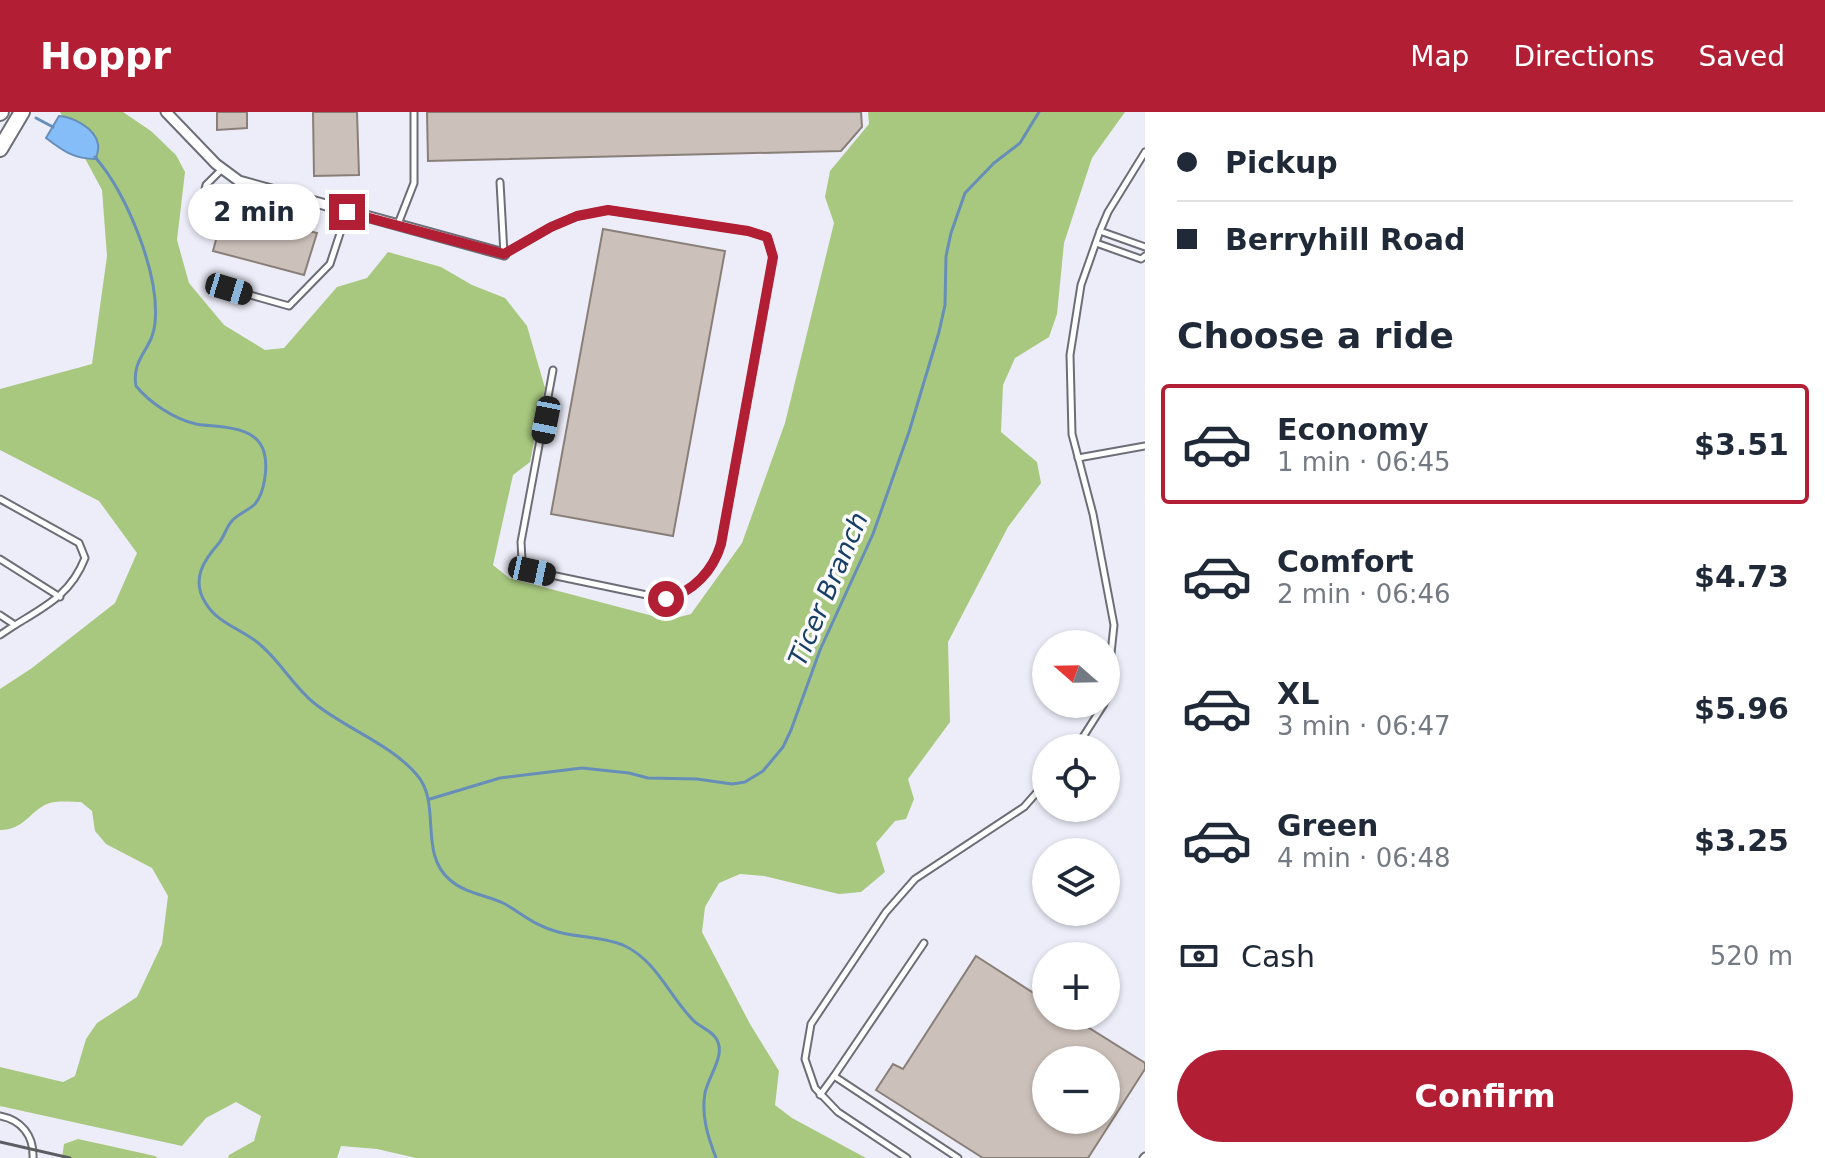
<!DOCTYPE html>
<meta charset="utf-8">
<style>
body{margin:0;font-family:"DejaVu Sans",sans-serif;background:#f6f6f7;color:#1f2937;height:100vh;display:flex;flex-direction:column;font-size:30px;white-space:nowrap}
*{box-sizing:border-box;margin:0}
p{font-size:26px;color:#747a83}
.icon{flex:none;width:44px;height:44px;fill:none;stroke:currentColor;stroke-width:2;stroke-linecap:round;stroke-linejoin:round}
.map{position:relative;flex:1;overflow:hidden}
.drawer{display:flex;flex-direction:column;background:#fff;width:680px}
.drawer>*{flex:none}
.banner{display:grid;align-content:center;height:176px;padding:0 32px;background:#fff}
.needle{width:52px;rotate:290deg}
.controls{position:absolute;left:1032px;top:518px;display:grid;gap:16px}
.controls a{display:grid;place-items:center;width:88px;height:88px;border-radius:50%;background:#fff;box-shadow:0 2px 6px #0004;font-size:40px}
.end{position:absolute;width:36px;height:36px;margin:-18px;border:10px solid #b21f35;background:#fff;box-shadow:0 0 0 4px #fff}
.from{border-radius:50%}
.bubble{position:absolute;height:56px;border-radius:28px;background:#fff;box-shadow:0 2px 6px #0004;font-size:26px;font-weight:600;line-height:56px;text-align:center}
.car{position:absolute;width:24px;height:48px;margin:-24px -12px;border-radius:10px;box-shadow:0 0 6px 2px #0007;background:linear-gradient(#222 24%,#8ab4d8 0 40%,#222 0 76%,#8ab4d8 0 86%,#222 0)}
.banner b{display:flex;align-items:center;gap:28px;height:76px;font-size:30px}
.banner b+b{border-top:2px solid #e0e1e3}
.banner i{width:20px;height:20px;background:#1f2937}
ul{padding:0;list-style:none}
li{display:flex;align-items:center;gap:24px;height:120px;margin:0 16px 12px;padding:0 16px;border:4px solid transparent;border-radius:8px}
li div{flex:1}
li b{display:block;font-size:30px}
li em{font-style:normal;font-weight:600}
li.selected{border-color:#b21f35}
li>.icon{width:72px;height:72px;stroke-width:1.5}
h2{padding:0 32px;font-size:36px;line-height:96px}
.pay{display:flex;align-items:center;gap:20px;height:88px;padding:0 32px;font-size:30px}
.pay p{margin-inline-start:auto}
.cta{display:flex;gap:16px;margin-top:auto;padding:16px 32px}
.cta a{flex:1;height:92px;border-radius:48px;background:#b21f35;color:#fff;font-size:32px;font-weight:600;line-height:92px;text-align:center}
header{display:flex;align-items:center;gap:48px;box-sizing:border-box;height:112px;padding:0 40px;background:#b21f35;color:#fff}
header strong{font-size:38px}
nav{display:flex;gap:44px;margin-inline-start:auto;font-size:28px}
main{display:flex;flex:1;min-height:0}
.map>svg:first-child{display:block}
.forest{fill:#a8c87f}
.water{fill:#85bdf8;stroke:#678eb8;stroke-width:2}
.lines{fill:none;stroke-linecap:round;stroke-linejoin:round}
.stream{stroke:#678eb8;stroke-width:3}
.building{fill:#ccc0ba;stroke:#897f79;stroke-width:2;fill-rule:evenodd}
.service-casing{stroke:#6c6d77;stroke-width:9}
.minor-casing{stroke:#6c6d77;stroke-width:13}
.primary-casing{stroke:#6c6d77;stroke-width:18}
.service{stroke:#fff;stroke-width:5}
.minor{stroke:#fff;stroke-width:9}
.primary{stroke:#fff;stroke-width:14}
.rail{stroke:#5c5c62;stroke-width:3}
.route{stroke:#b21f35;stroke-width:10}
.labels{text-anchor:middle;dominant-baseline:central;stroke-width:7;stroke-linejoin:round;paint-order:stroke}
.water-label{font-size:26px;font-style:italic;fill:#183f65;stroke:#fbfbfd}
</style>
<header>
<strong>Hoppr</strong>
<nav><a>Map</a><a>Directions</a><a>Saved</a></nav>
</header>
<main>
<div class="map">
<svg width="1145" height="1046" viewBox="0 0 1145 1046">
<rect width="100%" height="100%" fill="#ecedf8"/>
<g class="forest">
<path d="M 60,0 L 123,0 L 151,19 L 176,43 L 185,60 L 177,128 L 189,171 L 224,213 L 265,238 L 284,236 L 337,175 L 367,166 L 388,140 L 441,155 L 472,173 L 505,186 L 527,214 L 545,276 L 530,350 L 513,363 L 493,453 L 509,466 L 668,508 L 691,502 L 742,431 L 785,311 L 834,111 L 825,85 L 830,59 L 869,12 L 868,0 L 1125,0 L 1092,46 L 1064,131 L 1057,202 L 1049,225 L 1015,246 L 1003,273 L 1001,320 L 1037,350 L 1041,371 L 1008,415 L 948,530 L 950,610 L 908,667 L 914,687 L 906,707 L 895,709 L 876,731 L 885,760 L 861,780 L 839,782 L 764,764 L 740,762 L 719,771 L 705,795 L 702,820 L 750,912 L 779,959 L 775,993 L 792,1006 L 866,1046 L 416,1046 L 377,1037 L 341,1034 L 337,1046 L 228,1046 L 229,1043 L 254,1029 L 261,1004 L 236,990 L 206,1006 L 182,1034 L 0,994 L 0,955 L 63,970 L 75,964 L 86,927 L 97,911 L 137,885 L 162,832 L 168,784 L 152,756 L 106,732 L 95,719 L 92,699 L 81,690 C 72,690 56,688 47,692 C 29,700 24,718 0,718 L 0,577 L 32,556 L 115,491 L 137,441 L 99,389 L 0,338 L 0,277 L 92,252 L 107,144 L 102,78 Z"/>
<polygon points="78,1027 155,1044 158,1046 62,1046 64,1032"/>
</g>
<path class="water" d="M 59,4 C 73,5 95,16 98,32 C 99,37 97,42 96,47 C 74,47 63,39 46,26 Z"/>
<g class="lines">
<g class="stream">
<polyline points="36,6 53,15"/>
<path d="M 95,45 C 127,82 160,162 155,211 C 153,237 131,246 136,274 C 150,291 174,307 196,312 C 218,316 256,312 264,340 C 268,354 265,380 255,392 C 248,399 237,402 231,410 C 226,416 224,425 219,431 C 204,448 191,467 205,490 C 217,511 239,516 257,530 C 279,547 292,573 314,591 C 346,617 391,632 417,663 C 442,692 418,741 450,768 C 466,782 487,783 505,792 C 524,803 535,814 558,820 C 580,826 601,824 623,833 C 656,848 668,882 692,907 C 698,914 710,918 715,925 C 728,941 708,964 705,981 C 701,1004 708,1025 716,1046"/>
<polyline points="430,687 500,666 582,656 629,661 648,666 697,667 732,672 745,670 763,659 783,635 791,618 820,538 873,422 909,320 939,220 945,193 946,144 951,121 965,81 994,51 1020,31 1039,0"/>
</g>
</g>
<g class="building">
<polygon points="217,0 247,0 247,16 217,18"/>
<polygon points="313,0 357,0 359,63 314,64"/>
<polygon points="427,0 861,0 862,15 841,39 428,49"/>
<polygon points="224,97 317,121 304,163 213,139"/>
<polygon points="603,117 725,139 673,424 551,402"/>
<path d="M 976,844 L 1046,889 L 1046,904 L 1070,904 L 1145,951 L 1145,957 L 1088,1046 L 983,1046 L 876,978 L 893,952 L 903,957 ZM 1046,948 L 1106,948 L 1106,1008 L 1046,1008 Z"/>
</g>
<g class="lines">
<defs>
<g id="service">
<path d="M 500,70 L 504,142 L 551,115 L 577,104 L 608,98 L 748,119 L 767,125 L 773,145 L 721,432 C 713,459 693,480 666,487 L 532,459 L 522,448 L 521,430 L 553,258"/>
<polyline points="197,108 206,73 221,58"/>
<polyline points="398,112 414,71 414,0"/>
<polyline points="1100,119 1145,135"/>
<polyline points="1096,131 1141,147 1145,144"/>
<polyline points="229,177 289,194 330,152 347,100"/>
<polyline points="1078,346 1145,334"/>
<path d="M 0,387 L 79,431 L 85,446 C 71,482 46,494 15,513"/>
<polyline points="0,447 60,485"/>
<polyline points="0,503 15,513 0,523"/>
<polyline points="1106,588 1114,513 1093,402 1072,322 1070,243 1081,173 1100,119 1108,100 1145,40"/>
<polyline points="1076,636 1104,592"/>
<polyline points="834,964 924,831"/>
<polyline points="820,983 834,964 958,1046"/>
<path d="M 0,1004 C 21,1008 34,1023 33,1046"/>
<polyline points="907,1046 838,1000 815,976 805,947 811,912 886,800 915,767 1024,695 1046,670"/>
<polyline points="1143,1046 1145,1044"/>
</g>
<polyline id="minor" points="166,0 216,52 239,69 504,142"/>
<g id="primary">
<polyline points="0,1 1,0"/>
<polyline points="0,37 22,0"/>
</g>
</defs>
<use href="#service" class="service-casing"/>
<use href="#minor" class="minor-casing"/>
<use href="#primary" class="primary-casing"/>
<use href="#service" class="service"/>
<use href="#minor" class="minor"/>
<use href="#primary" class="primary"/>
<polyline class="rail" points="0,1030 70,1046"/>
</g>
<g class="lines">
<path class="route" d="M 347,100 L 504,142 L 551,115 L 577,104 L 608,98 L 748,119 L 767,125 L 773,145 L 721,432 C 713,459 693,480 666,487"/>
</g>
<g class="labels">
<g class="water-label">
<text transform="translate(828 477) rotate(-67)">Ticer Branch</text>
</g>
</g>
</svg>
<div class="controls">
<a><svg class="needle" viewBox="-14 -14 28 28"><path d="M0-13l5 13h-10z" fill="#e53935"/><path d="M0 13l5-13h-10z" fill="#747a83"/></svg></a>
<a><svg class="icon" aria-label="locate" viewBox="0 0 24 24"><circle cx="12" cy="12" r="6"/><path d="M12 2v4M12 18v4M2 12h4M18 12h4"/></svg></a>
<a><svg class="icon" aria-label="layers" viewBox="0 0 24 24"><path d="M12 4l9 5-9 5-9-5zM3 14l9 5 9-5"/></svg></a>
<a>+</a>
<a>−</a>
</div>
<i class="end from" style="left:666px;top:487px"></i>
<i class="end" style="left:347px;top:100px"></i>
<div class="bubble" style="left:188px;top:72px;width:132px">2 min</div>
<i class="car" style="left:229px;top:177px;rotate:107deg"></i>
<i class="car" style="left:546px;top:308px;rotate:191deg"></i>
<i class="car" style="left:532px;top:459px;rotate:102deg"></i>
</div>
<section class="drawer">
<div class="banner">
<b><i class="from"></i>Pickup</b>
<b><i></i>Berryhill Road</b>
</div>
<h2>Choose a ride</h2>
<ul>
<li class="selected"><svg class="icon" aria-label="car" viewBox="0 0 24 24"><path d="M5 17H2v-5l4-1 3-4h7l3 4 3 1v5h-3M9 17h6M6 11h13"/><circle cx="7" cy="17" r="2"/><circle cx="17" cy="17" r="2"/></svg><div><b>Economy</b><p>1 min · 06:45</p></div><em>$3.51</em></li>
<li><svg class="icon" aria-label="car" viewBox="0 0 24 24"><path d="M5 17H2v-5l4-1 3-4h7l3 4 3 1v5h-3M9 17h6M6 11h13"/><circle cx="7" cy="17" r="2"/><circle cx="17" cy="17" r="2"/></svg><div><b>Comfort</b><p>2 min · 06:46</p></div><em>$4.73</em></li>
<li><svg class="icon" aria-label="car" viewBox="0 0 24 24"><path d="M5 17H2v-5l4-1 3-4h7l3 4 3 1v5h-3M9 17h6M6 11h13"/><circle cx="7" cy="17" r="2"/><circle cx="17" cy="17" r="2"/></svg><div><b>XL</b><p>3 min · 06:47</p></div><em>$5.96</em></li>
<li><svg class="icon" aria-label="car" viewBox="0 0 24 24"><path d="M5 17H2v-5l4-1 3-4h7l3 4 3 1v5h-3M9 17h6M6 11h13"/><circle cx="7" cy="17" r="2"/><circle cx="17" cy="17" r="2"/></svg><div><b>Green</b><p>4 min · 06:48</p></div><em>$3.25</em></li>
</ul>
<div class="pay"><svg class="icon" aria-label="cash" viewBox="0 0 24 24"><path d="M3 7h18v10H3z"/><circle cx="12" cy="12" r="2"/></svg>Cash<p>520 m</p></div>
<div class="cta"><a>Confirm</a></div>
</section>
</main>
